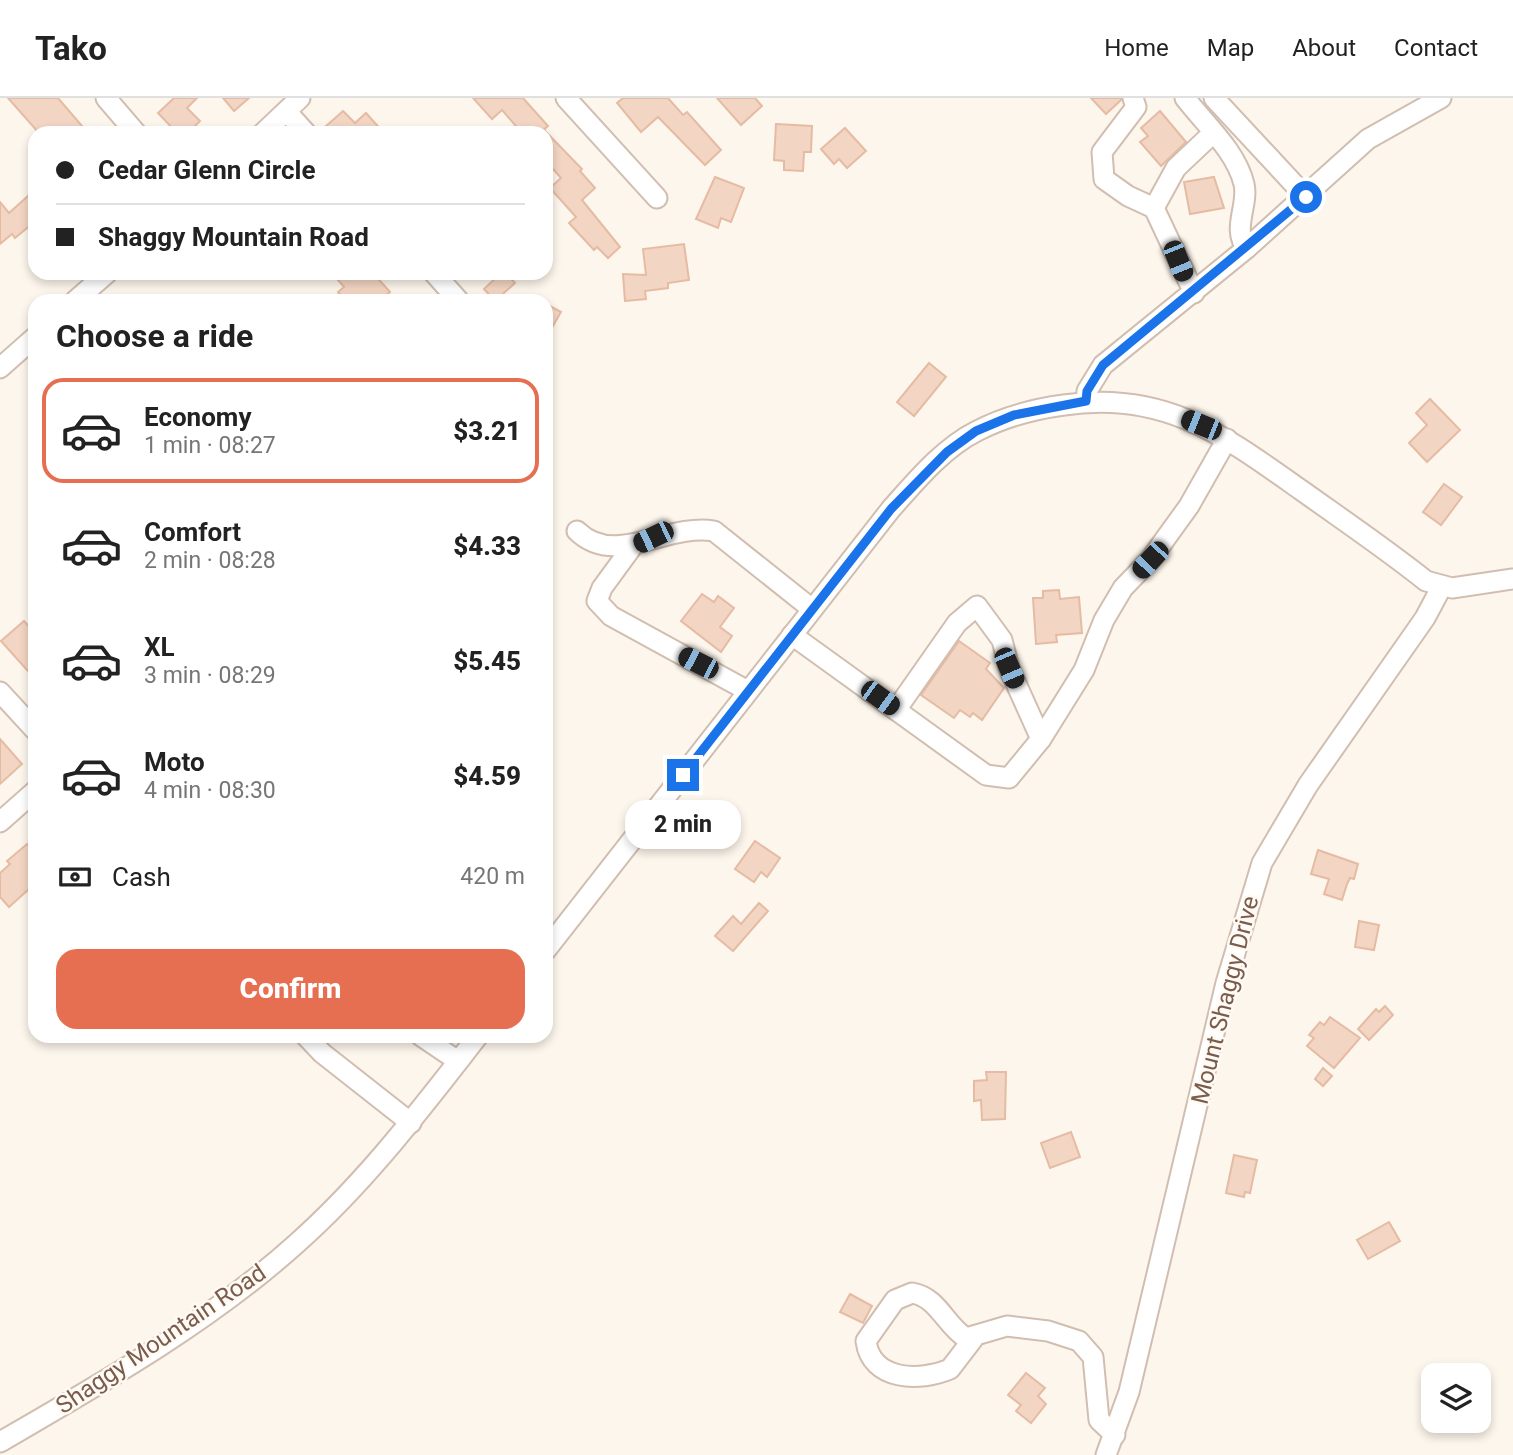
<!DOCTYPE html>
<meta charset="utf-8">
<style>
body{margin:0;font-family:Roboto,sans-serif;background:#f2f2f2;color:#222;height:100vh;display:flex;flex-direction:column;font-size:26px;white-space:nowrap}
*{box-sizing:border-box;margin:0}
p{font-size:23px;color:#767676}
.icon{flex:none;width:38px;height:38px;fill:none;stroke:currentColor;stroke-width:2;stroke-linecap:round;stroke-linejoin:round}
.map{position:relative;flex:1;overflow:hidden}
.side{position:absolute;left:28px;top:196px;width:525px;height:749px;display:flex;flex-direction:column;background:#fff;border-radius:21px;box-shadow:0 4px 10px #0003}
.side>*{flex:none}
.guide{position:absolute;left:28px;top:28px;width:525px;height:154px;border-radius:21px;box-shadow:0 4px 10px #0003;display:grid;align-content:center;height:154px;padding:0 28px;background:#fff}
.tools{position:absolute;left:1421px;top:1265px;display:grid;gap:14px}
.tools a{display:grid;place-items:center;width:70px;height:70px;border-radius:14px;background:#fff;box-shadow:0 4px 10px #0003;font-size:35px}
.end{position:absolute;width:32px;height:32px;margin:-16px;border:9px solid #1a73e8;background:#fff;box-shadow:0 0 0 4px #fff}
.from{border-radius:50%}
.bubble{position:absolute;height:49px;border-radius:21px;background:#fff;box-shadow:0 4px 10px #0003;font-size:23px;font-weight:800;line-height:49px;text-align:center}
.car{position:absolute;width:21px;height:42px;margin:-21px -10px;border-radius:9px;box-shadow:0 0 5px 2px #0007;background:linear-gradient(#222 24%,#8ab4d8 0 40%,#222 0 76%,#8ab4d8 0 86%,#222 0)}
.guide b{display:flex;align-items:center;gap:24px;height:66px;font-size:26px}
.guide b+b{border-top:2px solid #e0e0e0}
.guide i{width:18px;height:18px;background:#222}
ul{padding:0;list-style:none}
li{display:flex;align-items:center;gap:21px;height:105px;margin:0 14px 10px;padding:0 14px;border:4px solid transparent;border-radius:21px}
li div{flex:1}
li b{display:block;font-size:26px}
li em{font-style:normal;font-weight:800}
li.on{border-color:#e76f51}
li>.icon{width:63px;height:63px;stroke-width:1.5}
h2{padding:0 28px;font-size:32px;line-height:84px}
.pay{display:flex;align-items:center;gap:18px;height:77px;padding:0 28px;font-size:26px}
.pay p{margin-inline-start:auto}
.cta{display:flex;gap:14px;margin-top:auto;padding:14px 28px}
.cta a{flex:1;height:80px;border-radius:21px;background:#e76f51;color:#fff;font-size:28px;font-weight:800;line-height:80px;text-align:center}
header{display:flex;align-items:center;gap:42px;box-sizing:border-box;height:98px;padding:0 35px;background:#fff;border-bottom:2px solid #e0e0e0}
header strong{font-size:33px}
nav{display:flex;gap:38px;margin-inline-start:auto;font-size:24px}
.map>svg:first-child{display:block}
.building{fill:#f3d5c3;stroke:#e6bba3;stroke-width:2}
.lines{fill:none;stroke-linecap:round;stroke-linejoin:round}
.minor-casing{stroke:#d1beb0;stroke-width:23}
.minor{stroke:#fff;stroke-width:19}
.route{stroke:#1a73e8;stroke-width:9}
.labels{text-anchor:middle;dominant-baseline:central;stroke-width:5;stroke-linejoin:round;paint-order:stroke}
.street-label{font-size:24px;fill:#7a5c4d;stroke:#fffaf3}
</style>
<header>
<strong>Tako</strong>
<nav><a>Home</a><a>Map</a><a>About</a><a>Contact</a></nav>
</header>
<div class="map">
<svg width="1513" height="1357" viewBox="0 0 1513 1357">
<rect width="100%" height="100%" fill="#fdf6ec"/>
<g class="building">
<polygon points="8,0 58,0 88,35 38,34"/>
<polygon points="174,0 197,0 187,10 200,23 188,35 177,35 158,15"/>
<polygon points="223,0 249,0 234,13"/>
<polygon points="473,0 523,0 548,28 540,35 522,35 502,12 492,21"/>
<polygon points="623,0 668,0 683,17 687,14 721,52 705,67 658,19 641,34 617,5"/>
<polygon points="717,0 755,0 762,8 741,27"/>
<polygon points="1091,0 1121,0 1121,2 1106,16"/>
<polygon points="343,13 355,25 366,15 384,35 333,35 326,28"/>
<polygon points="1160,13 1186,44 1161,68 1140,44 1148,38 1141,30"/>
<polygon points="776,26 812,28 811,54 804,54 803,73 784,72 784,63 774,62"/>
<polygon points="845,30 866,53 847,70 839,61 834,66 821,51"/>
<polygon points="546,34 582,71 580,73 595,90 582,102 620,149 608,160 597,149 594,152 569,125 576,119 550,90 561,80 546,63"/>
<polygon points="715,79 744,90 731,124 721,120 718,130 696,121"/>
<polygon points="1214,79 1224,110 1190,116 1184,84"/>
<polygon points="28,98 35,106 35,117 30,121 33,125 15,140 12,136 0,146 0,104 9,115"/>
<polygon points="684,146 689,182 668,185 668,190 645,193 646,201 625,203 623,176 646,177 643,151"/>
<polygon points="332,175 373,175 390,194 379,203 346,203 338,194 344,189"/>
<polygon points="501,175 506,175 515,185 495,203 484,191"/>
<polygon points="546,206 561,214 546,240"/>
<polygon points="929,265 946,279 914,318 897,304"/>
<polygon points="1430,301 1460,332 1427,364 1409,345 1427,327 1416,315"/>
<polygon points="1444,386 1462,399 1441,427 1423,414"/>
<polygon points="1059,492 1060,501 1079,499 1082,535 1056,537 1057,544 1036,546 1033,500 1043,500 1043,493"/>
<polygon points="702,496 714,504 718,498 734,510 720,529 732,538 721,554 681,523"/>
<polygon points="24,523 35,535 35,581 1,543"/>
<polygon points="959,543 990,565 986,571 1004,590 982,622 973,615 970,619 960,612 954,620 921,597"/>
<polygon points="0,641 22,666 0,686"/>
<polygon points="755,743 780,760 767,779 761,774 754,784 735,771"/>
<polygon points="27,746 35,754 35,798 29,791 9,809 0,799 0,775 10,766 7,763"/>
<polygon points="1318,752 1358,766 1354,781 1350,780 1347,786 1342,802 1324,796 1329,781 1311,776"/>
<polygon points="759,805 768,813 733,853 715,838 733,818 741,826"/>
<polygon points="1359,823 1379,827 1374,852 1355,849"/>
<polygon points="1385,908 1393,917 1369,942 1358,931 1376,911 1379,914"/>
<polygon points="1330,919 1360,940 1334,970 1307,948 1314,940 1309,937 1320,924 1324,927"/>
<polygon points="1323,970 1332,978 1323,988 1315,981"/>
<polygon points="986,974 1006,974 1005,1021 982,1022 981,1002 974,1003 974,983 987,982"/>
<polygon points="1071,1034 1080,1059 1050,1070 1041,1045"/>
<polygon points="1234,1057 1257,1062 1250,1095 1245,1094 1244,1099 1226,1095"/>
<polygon points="1389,1124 1400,1143 1368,1161 1357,1142"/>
<polygon points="850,1196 872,1208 863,1225 840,1214"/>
<polygon points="1026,1275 1045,1290 1038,1298 1046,1306 1031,1325 1016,1313 1021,1307 1008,1297"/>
</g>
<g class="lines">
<defs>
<g id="minor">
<polyline points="106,0 136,35"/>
<polyline points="566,0 657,100"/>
<polyline points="1133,0 1136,9 1102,54 1104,81 1128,98 1154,110 1194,195"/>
<path d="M 1185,0 C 1205,26 1236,53 1244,86 C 1249,107 1231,132 1247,150"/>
<polyline points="1214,0 1306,99"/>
<polyline points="287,14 306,35"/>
<polyline points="263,35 300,0"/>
<polyline points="1154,110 1176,70 1213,35"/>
<polyline points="434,175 459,203"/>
<polyline points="75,203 107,175"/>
<polyline points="0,270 35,239"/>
<polyline points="1086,304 1087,293 1103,267 1247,150 1368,41 1441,0"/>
<path d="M 577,433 C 615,470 666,425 714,433 L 812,511"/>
<polyline points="632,449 602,490 597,503 611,518 748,593"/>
<polyline points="792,537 986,677 1009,680 1041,641 1084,572 1104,522 1123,490 1150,462 1189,408 1227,341"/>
<polyline points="0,594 35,632"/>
<polyline points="896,612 957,525 977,508 1002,542 1009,570 1041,641"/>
<polyline points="0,724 35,693"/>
<path d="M 546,852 L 891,411 C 916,383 943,350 977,333 C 1004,319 1034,311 1064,307 C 1164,292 1223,337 1301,392 C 1343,422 1386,451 1426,483 L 1452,490 L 1513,481"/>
<polyline points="306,938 322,955 411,1025"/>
<polyline points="421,938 458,963"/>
<path d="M 973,1241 L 950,1271 C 920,1284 871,1283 866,1243 L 895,1202 L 912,1195 C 938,1199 945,1227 966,1240 L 1007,1228 L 1048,1233 L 1079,1243 L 1093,1259 L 1099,1322 L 1115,1337"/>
<path d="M 0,1344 C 102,1285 208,1225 296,1146 C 366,1084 421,1011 478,938"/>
<polyline points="1106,1357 1129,1294 1226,885 1262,765 1308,687 1425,520 1441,490"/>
</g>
</defs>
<use href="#minor" class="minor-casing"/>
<use href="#minor" class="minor"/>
</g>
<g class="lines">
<polyline class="route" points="683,677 891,411 947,354 976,333 1014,317 1086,303 1087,293 1103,267 1306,99"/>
</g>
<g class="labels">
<g class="street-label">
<text transform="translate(1225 902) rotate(-76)">Mount Shaggy Drive</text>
<text transform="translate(161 1241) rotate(-34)">Shaggy Mountain Road</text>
</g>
</g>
</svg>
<div class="tools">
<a><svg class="icon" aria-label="layers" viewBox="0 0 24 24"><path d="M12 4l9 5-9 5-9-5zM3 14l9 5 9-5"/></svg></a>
</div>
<i class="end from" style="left:1306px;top:99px"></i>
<i class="end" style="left:683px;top:677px"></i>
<div class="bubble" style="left:625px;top:702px;width:116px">2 min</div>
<i class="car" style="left:1178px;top:163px;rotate:158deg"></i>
<i class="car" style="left:1201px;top:327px;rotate:292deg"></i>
<i class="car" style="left:653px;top:439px;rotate:244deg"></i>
<i class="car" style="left:1150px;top:462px;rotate:223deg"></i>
<i class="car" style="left:698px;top:565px;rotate:297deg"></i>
<i class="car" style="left:1009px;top:570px;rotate:157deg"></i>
<i class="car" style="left:880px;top:600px;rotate:126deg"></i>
<div class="guide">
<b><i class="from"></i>Cedar Glenn Circle</b>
<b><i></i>Shaggy Mountain Road</b>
</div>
<section class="side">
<h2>Choose a ride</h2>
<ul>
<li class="on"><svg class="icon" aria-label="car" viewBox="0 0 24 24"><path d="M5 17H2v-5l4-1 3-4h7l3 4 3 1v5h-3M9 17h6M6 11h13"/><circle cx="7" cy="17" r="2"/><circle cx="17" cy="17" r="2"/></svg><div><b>Economy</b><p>1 min · 08:27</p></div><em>$3.21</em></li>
<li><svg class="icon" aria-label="car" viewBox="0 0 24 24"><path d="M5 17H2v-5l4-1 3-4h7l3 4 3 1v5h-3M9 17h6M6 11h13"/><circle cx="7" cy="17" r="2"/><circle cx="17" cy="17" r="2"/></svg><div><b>Comfort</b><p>2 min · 08:28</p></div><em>$4.33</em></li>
<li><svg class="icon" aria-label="car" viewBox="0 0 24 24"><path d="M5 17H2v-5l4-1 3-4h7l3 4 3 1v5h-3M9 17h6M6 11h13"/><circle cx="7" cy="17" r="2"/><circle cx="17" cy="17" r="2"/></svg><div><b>XL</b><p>3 min · 08:29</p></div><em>$5.45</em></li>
<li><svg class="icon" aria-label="car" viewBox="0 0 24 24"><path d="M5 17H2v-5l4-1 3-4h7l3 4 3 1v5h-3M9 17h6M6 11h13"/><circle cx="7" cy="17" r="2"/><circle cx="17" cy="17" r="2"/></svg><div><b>Moto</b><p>4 min · 08:30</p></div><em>$4.59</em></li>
</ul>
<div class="pay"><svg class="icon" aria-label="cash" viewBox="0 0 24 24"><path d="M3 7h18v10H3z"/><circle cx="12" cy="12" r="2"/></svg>Cash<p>420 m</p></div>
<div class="cta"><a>Confirm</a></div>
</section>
</div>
